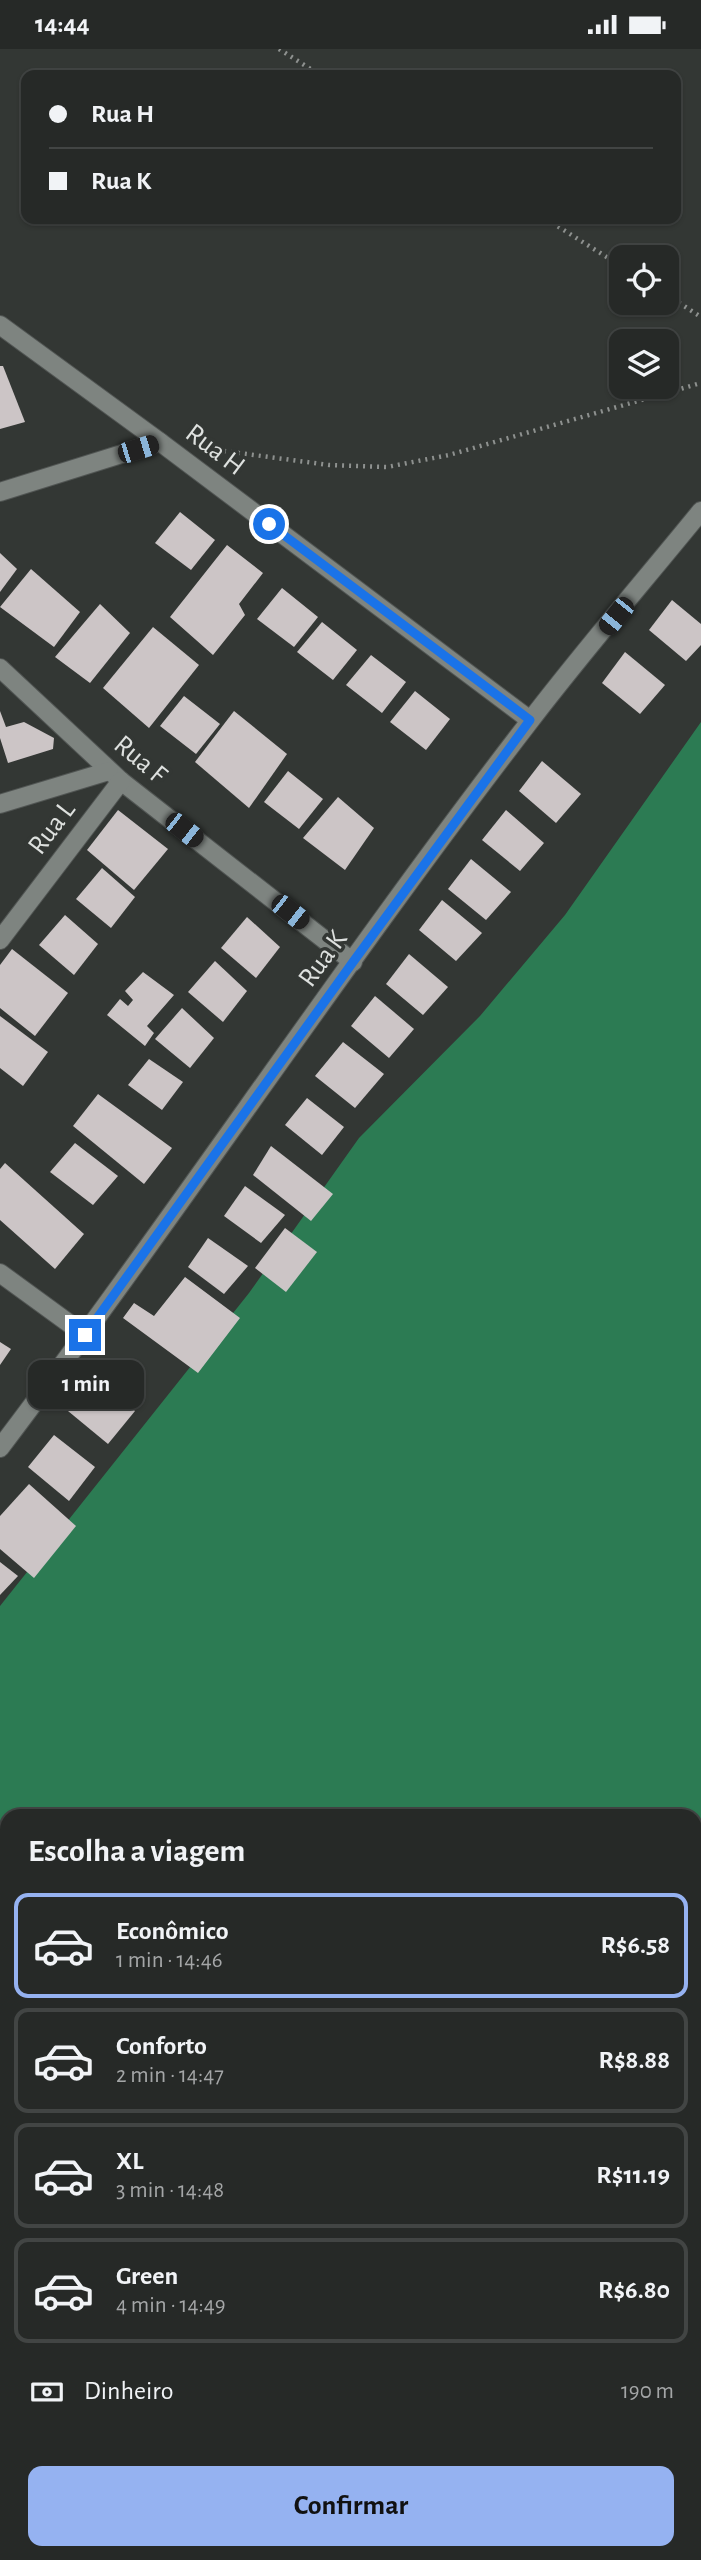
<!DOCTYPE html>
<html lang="pt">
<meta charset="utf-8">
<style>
body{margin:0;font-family:"Alegreya Sans",sans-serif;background:#323533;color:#f1f3f6;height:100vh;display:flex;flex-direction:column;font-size:26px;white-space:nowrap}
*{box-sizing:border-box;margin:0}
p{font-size:23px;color:#a4a6a7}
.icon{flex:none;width:38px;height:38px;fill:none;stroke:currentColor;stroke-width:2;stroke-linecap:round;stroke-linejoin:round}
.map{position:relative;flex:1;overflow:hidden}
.details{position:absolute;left:0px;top:1760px;width:702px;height:751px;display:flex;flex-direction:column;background:#262927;border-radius:21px 21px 0 0;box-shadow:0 2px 5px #0004,0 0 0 2px #424544}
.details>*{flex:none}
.guide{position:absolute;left:21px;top:21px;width:660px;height:154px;border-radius:14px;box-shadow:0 2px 5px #0004,0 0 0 2px #424544;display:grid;align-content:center;height:154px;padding:0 28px;background:#262927}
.fabs{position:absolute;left:609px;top:196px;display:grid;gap:14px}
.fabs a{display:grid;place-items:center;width:70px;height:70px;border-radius:14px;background:#262927;box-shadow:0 2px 5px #0004,0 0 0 2px #424544;font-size:35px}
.end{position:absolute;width:32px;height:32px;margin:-16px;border:9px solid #1a73e8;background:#fff;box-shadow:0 0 0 4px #fff}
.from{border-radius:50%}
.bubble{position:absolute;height:49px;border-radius:14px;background:#262927;box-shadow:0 2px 5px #0004,0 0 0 2px #424544;font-size:23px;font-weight:700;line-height:49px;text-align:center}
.car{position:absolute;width:21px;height:42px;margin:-21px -10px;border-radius:9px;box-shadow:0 0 5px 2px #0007;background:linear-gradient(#222 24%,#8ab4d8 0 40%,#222 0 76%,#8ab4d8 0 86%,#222 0)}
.guide b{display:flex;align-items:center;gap:24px;height:66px;font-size:26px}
.guide b+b{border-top:2px solid #424544}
.guide i{width:18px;height:18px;background:#f1f3f6}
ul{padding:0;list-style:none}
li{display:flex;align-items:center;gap:21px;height:105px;margin:0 14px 10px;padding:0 14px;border:4px solid #424544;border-radius:14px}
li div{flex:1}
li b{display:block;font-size:26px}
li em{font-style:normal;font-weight:700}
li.current{border-color:#95b2f1}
li>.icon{width:63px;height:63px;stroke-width:1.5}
h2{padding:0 28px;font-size:32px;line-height:84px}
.pay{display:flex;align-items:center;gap:18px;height:77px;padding:0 28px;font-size:26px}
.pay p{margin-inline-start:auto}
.cta{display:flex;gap:14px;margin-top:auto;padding:14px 28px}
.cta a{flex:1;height:80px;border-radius:14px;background:#95b2f1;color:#111;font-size:28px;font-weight:700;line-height:80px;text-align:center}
.status{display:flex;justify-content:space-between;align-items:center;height:49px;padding:0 35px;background:#262927;direction:ltr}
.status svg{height:19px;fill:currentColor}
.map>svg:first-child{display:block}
.forest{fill:#2c7b53;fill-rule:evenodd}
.building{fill:#ccc5c6}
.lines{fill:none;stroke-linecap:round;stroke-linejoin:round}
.street-casing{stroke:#515553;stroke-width:20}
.path{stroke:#8e918f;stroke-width:4.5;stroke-dasharray:2 5;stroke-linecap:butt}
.street{stroke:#7e8480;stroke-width:18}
.route{stroke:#1a73e8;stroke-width:9}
.labels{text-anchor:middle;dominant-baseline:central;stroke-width:7;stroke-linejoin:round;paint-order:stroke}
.street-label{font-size:28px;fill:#dee1df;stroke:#333734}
</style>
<div class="status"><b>14:44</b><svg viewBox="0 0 49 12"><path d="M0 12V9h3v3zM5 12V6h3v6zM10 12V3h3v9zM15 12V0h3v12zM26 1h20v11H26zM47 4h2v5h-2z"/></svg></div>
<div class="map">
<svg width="701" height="2511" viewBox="0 0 701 2511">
<rect width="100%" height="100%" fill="#333734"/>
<path class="forest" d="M 701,673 L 701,2511 L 0,2511 L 0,1557 L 249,1244 L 359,1089 L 480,967 L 565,866 ZM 7,1768 L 695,1768 L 695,2504 L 7,2504 Z"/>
<g class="building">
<polygon points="0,317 3,317 25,373 0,380"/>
<polygon points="180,463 215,491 191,521 155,494"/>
<polygon points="227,496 263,524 239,555 245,566 213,606 170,568"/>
<polygon points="0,504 17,520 0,543"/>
<polygon points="31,520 80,563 54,598 0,558"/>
<polygon points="282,539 318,568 294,598 257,570"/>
<polygon points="672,551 701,575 701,596 686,612 649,581"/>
<polygon points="100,555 130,584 90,634 55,608"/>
<polygon points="322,573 357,601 333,631 297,603"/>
<polygon points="153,578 199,616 149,679 103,639"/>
<polygon points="625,603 665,636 640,665 602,634"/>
<polygon points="371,606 406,633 382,664 346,636"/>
<polygon points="415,642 450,670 426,701 390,673"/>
<polygon points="184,647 220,675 196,705 160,677"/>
<polygon points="0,662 6,678 24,673 54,689 53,700 8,714 0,689"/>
<polygon points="234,662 287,705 249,759 195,713"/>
<polygon points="542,712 581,745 556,774 519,742"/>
<polygon points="288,722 323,750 299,780 264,753"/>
<polygon points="338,748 374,779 345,821 303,789"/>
<polygon points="118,761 168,800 134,841 87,801"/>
<polygon points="506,761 544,794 520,822 482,791"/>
<polygon points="471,810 511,843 486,871 448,840"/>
<polygon points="102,819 135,848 111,879 76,850"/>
<polygon points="442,851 482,884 456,912 419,881"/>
<polygon points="65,866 98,895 74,926 39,896"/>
<polygon points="247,868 280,898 256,929 221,899"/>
<polygon points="12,900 68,944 35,987 0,959 0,916"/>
<polygon points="409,905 448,938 423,966 386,935"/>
<polygon points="215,912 247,942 223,973 188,943"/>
<polygon points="143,923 174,946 147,977 154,984 145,997 107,966 120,950 128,957 133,951 125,942"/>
<polygon points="375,947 414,980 389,1009 351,977"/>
<polygon points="182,959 214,989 190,1019 155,990"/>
<polygon points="0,967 48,1003 23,1037 0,1019"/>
<polygon points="343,993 384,1025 355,1059 315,1027"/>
<polygon points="149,1010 183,1033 162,1061 128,1036"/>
<polygon points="98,1045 172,1099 144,1135 73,1077"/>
<polygon points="307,1049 344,1078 322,1106 285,1076"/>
<polygon points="75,1094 118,1127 93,1156 50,1123"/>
<polygon points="271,1097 333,1145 311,1172 253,1126"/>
<polygon points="5,1114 84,1185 55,1220 0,1171 0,1120"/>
<polygon points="245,1137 285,1166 261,1194 224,1167"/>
<polygon points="285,1179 317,1203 286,1243 255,1219"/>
<polygon points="208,1189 248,1217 224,1245 188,1218"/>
<polygon points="185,1228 240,1269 198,1324 123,1269 134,1254 154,1267"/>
<polygon points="0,1293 11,1300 0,1316"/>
<polygon points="94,1330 135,1362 108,1395 68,1362"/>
<polygon points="54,1386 95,1418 69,1452 28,1418"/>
<polygon points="29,1435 76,1477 34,1529 0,1500 0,1467"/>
<polygon points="0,1513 18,1527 0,1546"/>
</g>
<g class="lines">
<defs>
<g id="street">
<polyline points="0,276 160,393 530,671"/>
<polyline points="0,443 160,393"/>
<polyline points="0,619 121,732 353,913"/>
<polyline points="0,755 109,722"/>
<polyline points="0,891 121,732"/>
<polyline points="0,1224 85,1286"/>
<path d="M 0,1399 C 181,1160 347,909 530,672 C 585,600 644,532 701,462"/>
</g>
</defs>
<use href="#street" class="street-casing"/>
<g class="path">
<polyline points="279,0 320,26"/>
<polyline points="546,170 621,217"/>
<polyline points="667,246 701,268"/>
<polyline points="224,402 329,416 387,418 449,406 701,334"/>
</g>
<use href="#street" class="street"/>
</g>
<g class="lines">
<polyline class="route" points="85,1286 353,913 530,671 269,475"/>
</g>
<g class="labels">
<g class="street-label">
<text transform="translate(215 401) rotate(37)">Rua H</text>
<text transform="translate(140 711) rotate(40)">Rua F</text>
<text transform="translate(52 779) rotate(-53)">Rua L</text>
<text transform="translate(323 910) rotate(-54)">Rua K</text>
</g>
</g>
</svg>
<div class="fabs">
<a><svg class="icon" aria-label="locate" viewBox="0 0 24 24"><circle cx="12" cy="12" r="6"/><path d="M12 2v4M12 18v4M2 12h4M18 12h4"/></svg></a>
<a><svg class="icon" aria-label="layers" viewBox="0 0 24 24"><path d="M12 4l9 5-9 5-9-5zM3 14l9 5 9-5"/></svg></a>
</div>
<i class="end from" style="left:269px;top:475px"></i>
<i class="end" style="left:85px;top:1286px"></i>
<div class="bubble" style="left:28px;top:1311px;width:116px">1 min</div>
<i class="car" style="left:138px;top:400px;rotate:73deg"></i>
<i class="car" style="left:616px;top:567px;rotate:219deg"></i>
<i class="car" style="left:184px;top:781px;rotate:128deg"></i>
<i class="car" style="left:290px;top:863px;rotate:128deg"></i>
<div class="guide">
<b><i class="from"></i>Rua H</b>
<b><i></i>Rua K</b>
</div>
<section class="details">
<h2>Escolha a viagem</h2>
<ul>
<li class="current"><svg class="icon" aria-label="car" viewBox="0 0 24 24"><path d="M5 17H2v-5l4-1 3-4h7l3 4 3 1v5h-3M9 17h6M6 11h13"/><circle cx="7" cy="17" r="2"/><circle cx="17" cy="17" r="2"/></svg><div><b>Econômico</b><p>1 min · 14:46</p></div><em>R$6.58</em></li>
<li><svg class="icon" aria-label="car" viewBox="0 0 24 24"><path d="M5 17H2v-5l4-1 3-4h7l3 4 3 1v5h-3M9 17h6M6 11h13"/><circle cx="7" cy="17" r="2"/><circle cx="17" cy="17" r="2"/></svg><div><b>Conforto</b><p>2 min · 14:47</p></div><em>R$8.88</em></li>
<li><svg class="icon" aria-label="car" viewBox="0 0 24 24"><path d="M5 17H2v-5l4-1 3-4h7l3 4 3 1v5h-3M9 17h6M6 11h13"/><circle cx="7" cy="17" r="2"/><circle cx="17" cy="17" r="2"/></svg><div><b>XL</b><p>3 min · 14:48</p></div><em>R$11.19</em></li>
<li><svg class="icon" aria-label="car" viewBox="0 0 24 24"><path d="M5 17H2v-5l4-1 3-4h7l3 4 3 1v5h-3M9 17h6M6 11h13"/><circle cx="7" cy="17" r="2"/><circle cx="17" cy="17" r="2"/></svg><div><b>Green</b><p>4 min · 14:49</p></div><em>R$6.80</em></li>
</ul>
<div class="pay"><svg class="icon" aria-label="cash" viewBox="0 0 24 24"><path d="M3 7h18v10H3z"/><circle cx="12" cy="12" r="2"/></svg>Dinheiro<p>190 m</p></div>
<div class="cta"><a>Confirmar</a></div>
</section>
</div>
